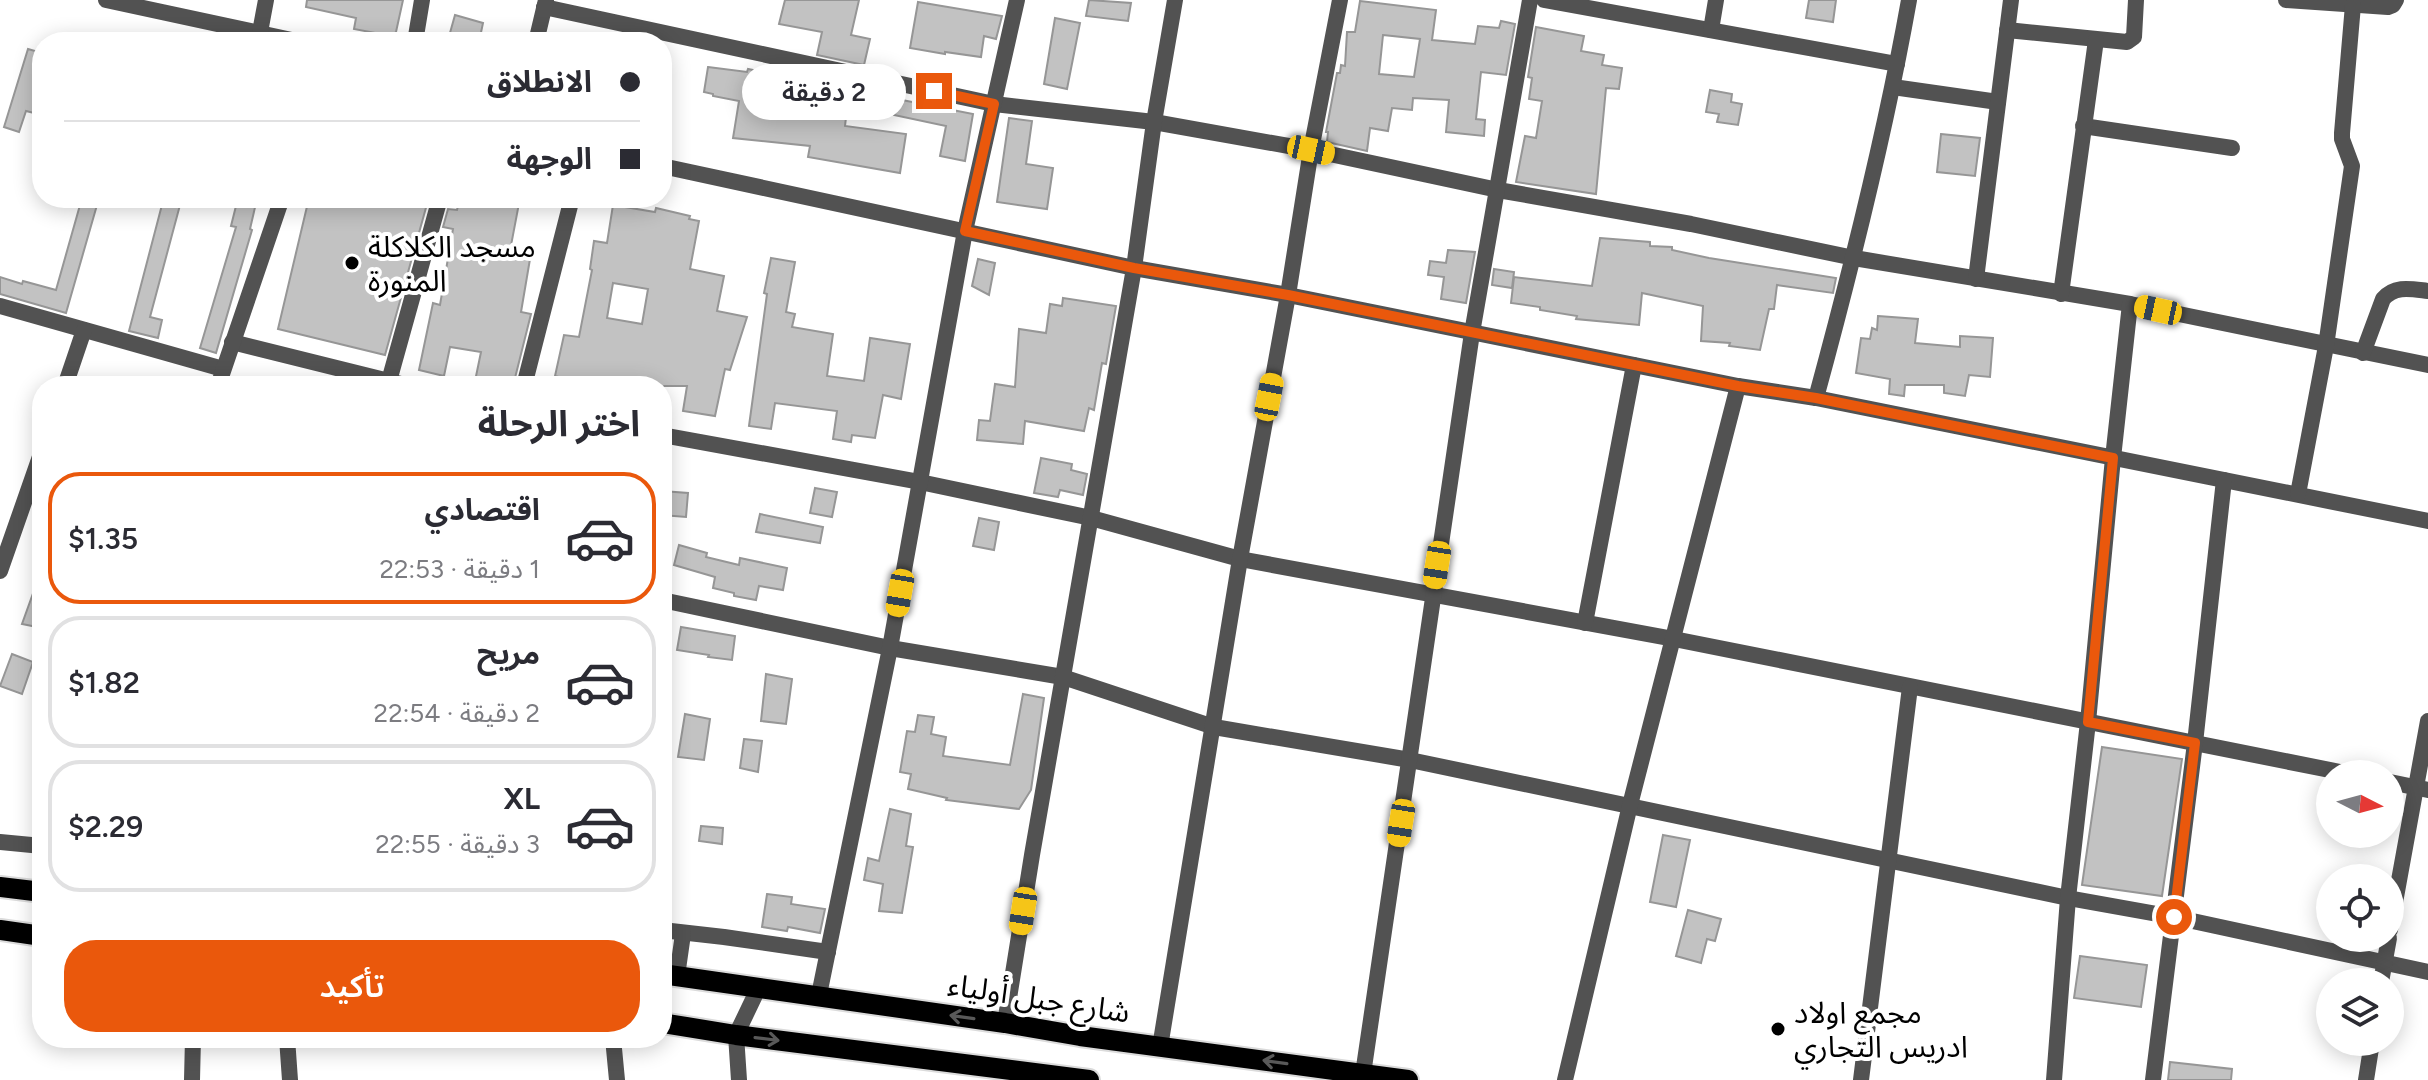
<!DOCTYPE html>
<html lang="ar">
<meta charset="utf-8">
<style>
body{margin:0;font-family:Figtree,"Noto Sans Arabic",sans-serif;background:#f2f2f3;color:#2b2b33;direction:rtl;height:100vh;display:flex;flex-direction:column;font-size:30px;white-space:nowrap}
*{box-sizing:border-box;margin:0}
p{font-size:26px;color:#7c7c81}
.icon{flex:none;width:44px;height:44px;fill:none;stroke:currentColor;stroke-width:2;stroke-linecap:round;stroke-linejoin:round}
.map{position:relative;flex:1;overflow:hidden;direction:ltr}
.side{position:absolute;left:32px;top:376px;width:640px;height:672px;display:flex;flex-direction:column;background:#fff;border-radius:32px;box-shadow:0 4px 20px #0003;direction:rtl}
.side>*{flex:none}
.guide{position:absolute;left:32px;top:32px;width:640px;height:176px;border-radius:32px;box-shadow:0 4px 20px #0003;direction:rtl;display:grid;align-content:center;height:176px;padding:0 32px;background:#fff}
.needle{width:52px;rotate:96deg}
.buttons{position:absolute;left:2316px;top:760px;display:grid;gap:16px}
.buttons a{display:grid;place-items:center;width:88px;height:88px;border-radius:50%;background:#fff;box-shadow:0 4px 20px #0003;font-size:40px}
.end{position:absolute;width:36px;height:36px;margin:-18px;border:10px solid #ea580c;background:#fff;box-shadow:0 0 0 4px #fff}
.from{border-radius:50%}
.bubble{position:absolute;height:56px;border-radius:28px;background:#fff;box-shadow:0 4px 20px #0003;font-size:26px;font-weight:600;line-height:56px;text-align:center;direction:rtl}
.car{position:absolute;width:24px;height:48px;margin:-24px -12px;border-radius:10px;box-shadow:0 0 6px 2px #0007;background:linear-gradient(#f5c518 24%,#345 0 40%,#f5c518 0 76%,#345 0 86%,#f5c518 0)}
.guide b{display:flex;align-items:center;gap:28px;height:76px;font-size:30px}
.guide b+b{border-top:2px solid #e1e1e2}
.guide i{width:20px;height:20px;background:#2b2b33}
ul{padding:0;list-style:none}
li{display:flex;align-items:center;gap:24px;height:132px;margin:0 16px 12px;padding:0 16px;border:4px solid #e1e1e2;border-radius:32px}
li div{flex:1}
li b{display:block;font-size:30px}
li em{font-style:normal;font-weight:600}
li.on{border-color:#ea580c}
li>.icon{width:72px;height:72px;stroke-width:1.5}
h2{padding:0 32px;font-size:36px;line-height:96px}
.cta{display:flex;gap:16px;margin-top:auto;padding:16px 32px}
.cta a{flex:1;height:92px;border-radius:32px;background:#ea580c;color:#fff;font-size:32px;font-weight:600;line-height:92px;text-align:center}
.map>svg:first-child{display:block}
.building{fill:#c2c2c2;stroke:#969696;stroke-width:2;fill-rule:evenodd}
.lines{fill:none;stroke-linecap:round;stroke-linejoin:round}
.primary-casing{stroke:#dbdbdb;stroke-width:24}
.street{stroke:#525252;stroke-width:16}
.primary{stroke:#000;stroke-width:20}
.oneway{stroke:#595959}
.route{stroke:#ea580c;stroke-width:10}
.poi-dot{fill:#000;stroke:#fff;stroke-width:3}
.labels{text-anchor:middle;dominant-baseline:central;stroke-width:8;stroke-linejoin:round;paint-order:stroke}
.poi-label{font-size:30px;fill:#000;stroke:#fff;text-anchor:start}
.street-label{font-size:30px;fill:#000;stroke:#fff}
</style>
<div class="map">
<svg width="2428" height="1080" viewBox="0 0 2428 1080">
<rect width="100%" height="100%" fill="#fff"/>
<g class="building">
<polygon points="307,0 403,0 396,32 391,36 354,29 356,18 306,7"/>
<polygon points="785,0 859,0 851,35 870,39 864,65 817,55 822,32 779,24"/>
<polygon points="1089,0 1131,3 1128,21 1086,16"/>
<polygon points="1809,0 1836,0 1833,22 1806,18"/>
<path d="M 1360,1 L 1436,10 L 1432,40 L 1475,44 L 1478,26 L 1499,28 L 1501,21 L 1515,24 L 1506,75 L 1481,72 L 1476,119 L 1485,120 L 1484,136 L 1446,132 L 1449,100 L 1413,98 L 1412,110 L 1392,108 L 1388,131 L 1370,128 L 1367,151 L 1327,142 L 1328,132 L 1326,132 L 1337,73 L 1340,73 L 1341,65 L 1345,66 L 1347,32 L 1355,32 ZM 1383,35 L 1420,39 L 1414,77 L 1379,74 Z"/>
<polygon points="918,2 1002,16 996,39 984,36 981,57 945,52 945,54 910,48"/>
<polygon points="455,15 483,23 479,42 448,40"/>
<polygon points="1055,18 1080,23 1067,89 1044,84"/>
<polygon points="1536,27 1584,36 1581,51 1604,55 1602,65 1622,68 1619,89 1606,88 1596,194 1516,182 1525,136 1536,138 1542,101 1529,99 1532,78 1528,77"/>
<polygon points="28,49 42,53 42,115 26,111 19,132 4,127"/>
<polygon points="708,67 747,72 748,69 772,74 765,110 812,118 820,78 850,84 845,126 906,134 900,173 808,157 810,146 733,138 739,101 713,96 713,94 704,92"/>
<polygon points="1710,90 1732,94 1731,102 1742,104 1738,125 1717,122 1719,114 1706,112"/>
<polygon points="897,99 973,114 965,161 940,156 946,126 894,115"/>
<polygon points="1009,118 1032,121 1026,164 1053,168 1047,209 997,202"/>
<polygon points="1941,134 1980,138 1975,176 1937,172"/>
<polygon points="82,198 99,198 66,313 0,294 0,277 22,284 23,281 56,290"/>
<polygon points="238,198 256,203 250,229 252,230 216,353 200,348 236,227 231,226"/>
<polygon points="309,198 426,198 425,203 427,204 385,355 278,329"/>
<polygon points="460,198 520,198 509,256 530,259 521,312 531,314 513,386 474,386 481,352 450,347 444,376 419,370 433,303 440,305 453,229 443,227 448,209 457,210"/>
<polygon points="163,201 180,205 150,317 162,320 158,338 129,331"/>
<path d="M 613,205 L 655,212 L 656,208 L 690,216 L 689,219 L 699,221 L 690,269 L 724,276 L 717,311 L 747,317 L 730,370 L 725,369 L 715,416 L 683,411 L 687,386 L 621,386 L 577,379 L 576,382 L 555,376 L 564,335 L 579,337 L 592,270 L 590,269 L 594,241 L 607,243 ZM 613,283 L 648,289 L 642,324 L 607,318 Z"/>
<polygon points="1600,238 1650,242 1650,246 1672,247 1672,250 1709,258 1836,278 1833,293 1777,285 1774,309 1769,309 1760,350 1729,346 1730,343 1701,341 1703,306 1642,293 1639,325 1576,319 1577,316 1540,310 1540,307 1511,303 1514,277 1592,286"/>
<polygon points="1448,250 1475,252 1466,303 1441,299 1444,277 1428,275 1430,261 1446,263"/>
<polygon points="771,258 795,262 786,312 795,314 792,327 833,334 827,376 864,381 870,338 910,344 901,399 883,395 875,438 852,435 851,442 833,439 837,411 775,403 771,429 749,426 767,294 764,293"/>
<polygon points="978,259 995,263 989,295 972,286"/>
<polygon points="1494,269 1514,272 1512,288 1492,285"/>
<polygon points="1063,298 1116,306 1106,364 1102,363 1094,410 1089,408 1084,431 1025,421 1023,444 977,440 979,420 990,421 995,384 1015,387 1019,329 1046,333 1050,304 1062,306"/>
<polygon points="1878,316 1918,319 1915,343 1960,347 1960,336 1993,338 1990,377 1969,375 1965,396 1944,393 1944,385 1905,385 1904,396 1889,394 1890,379 1856,373 1861,338 1870,339 1872,328 1877,330"/>
<polygon points="1041,458 1072,464 1071,470 1087,474 1083,495 1060,490 1058,497 1034,493"/>
<polygon points="815,488 837,492 832,517 810,513"/>
<polygon points="662,491 688,493 686,517 662,515"/>
<polygon points="760,514 823,527 820,543 756,532"/>
<polygon points="979,518 999,522 994,550 973,546"/>
<polygon points="679,545 707,553 706,557 739,565 740,558 787,568 783,590 759,586 756,600 734,596 734,593 713,588 715,577 674,565"/>
<polygon points="40,574 42,574 42,628 22,624"/>
<polygon points="681,627 735,636 732,660 708,657 709,655 677,650"/>
<polygon points="12,654 33,662 22,694 0,686"/>
<polygon points="766,674 792,679 786,724 761,721"/>
<polygon points="1023,694 1044,698 1031,790 1019,809 946,800 947,798 908,789 911,774 900,772 907,731 915,732 918,715 934,717 931,734 946,737 943,756 1010,765"/>
<polygon points="685,714 710,719 704,760 678,757"/>
<polygon points="744,739 762,741 758,772 740,768"/>
<polygon points="2102,747 2182,759 2162,896 2082,885"/>
<polygon points="890,809 911,814 906,846 913,847 902,913 879,911 883,884 864,880 868,858 879,861"/>
<polygon points="701,826 723,828 722,844 699,841"/>
<polygon points="1663,835 1690,840 1676,907 1650,902"/>
<polygon points="767,894 792,897 791,904 825,909 820,933 788,927 787,931 762,927"/>
<polygon points="1688,910 1721,919 1715,941 1707,939 1701,963 1676,956"/>
<polygon points="2080,956 2147,965 2141,1007 2074,998"/>
<polygon points="2170,1062 2232,1069 2231,1080 2168,1080"/>
</g>
<g class="lines">
<defs>
<g id="primary">
<polyline points="0,887 42,892"/>
<polyline points="0,930 42,936"/>
<polyline points="662,974 1005,1023 1080,1036 1408,1080"/>
<polyline points="662,1023 736,1035 1089,1080"/>
</g>
</defs>
<use href="#primary" class="primary-casing"/>
<g class="street">
<polyline points="106,0 301,42"/>
<polyline points="1544,0 1897,64"/>
<polyline points="2286,0 2388,7 2393,5 2396,0"/>
<polyline points="544,7 994,104 1154,122 1311,150 1498,190 1691,224 1854,258 2130,304 2428,365"/>
<polyline points="1711,30 1716,0"/>
<polyline points="2007,30 2127,42 2134,37 2136,0"/>
<polyline points="260,32 266,0"/>
<polyline points="415,42 422,0"/>
<polyline points="536,42 546,0"/>
<polyline points="1893,87 1998,102"/>
<polyline points="2083,126 2232,148"/>
<polyline points="662,166 1134,268 1288,295 1738,386 1816,398 2428,521"/>
<polyline points="1976,279 2011,0"/>
<polyline points="2061,294 2096,40"/>
<polyline points="0,306 223,369"/>
<polyline points="232,342 409,386"/>
<path d="M 2363,353 L 2383,299 C 2395,285 2411,289 2428,291"/>
<polyline points="389,381 440,198"/>
<polyline points="65,386 84,330"/>
<polyline points="218,386 282,198"/>
<polyline points="524,386 572,198"/>
<path d="M 1816,398 C 1852,266 1885,135 1909,0"/>
<polyline points="662,435 920,482 1091,518 1240,559 1674,639 2350,774"/>
<polyline points="2298,494 2326,346 2352,166 2342,139 2342,133 2353,5"/>
<polyline points="0,571 42,451"/>
<polyline points="662,600 890,648 1063,677 1214,727 1410,760 2068,898 2174,917 2428,972"/>
<polyline points="1585,623 1634,365"/>
<polyline points="2390,782 2428,790"/>
<polyline points="0,842 42,846"/>
<polyline points="662,930 724,937 828,952"/>
<polyline points="2390,930 2428,721"/>
<polyline points="677,976 683,934"/>
<polyline points="2381,982 2389,938"/>
<polyline points="819,995 890,648 965,231 1017,0"/>
<polyline points="1005,1023 1032,855 1134,268 1154,122 1175,0"/>
<polyline points="287,1038 290,1080"/>
<polyline points="613,1038 617,1080"/>
<polyline points="1160,1047 1240,559 1288,295 1311,150 1340,0"/>
<polyline points="1363,1074 1472,333 1530,0"/>
<polyline points="192,1080 193,1038"/>
<polyline points="739,1080 736,1035 759,987"/>
<polyline points="1565,1080 1630,805 1738,386"/>
<polyline points="1861,1080 1910,687"/>
<polyline points="2054,1080 2068,898 2088,722 2113,458 2130,304"/>
<polyline points="2153,1080 2195,743 2224,480"/>
<polyline points="2366,1080 2372,1042"/>
</g>
<use href="#primary" class="primary"/>
</g>
<defs><path id="oneway-shaft" d="M-6 0H5M1.5-3L5.5 0L1.5 3" fill="none" stroke-width="1.6" stroke-linecap="round" stroke-linejoin="round" transform="scale(2)"/></defs>
<g class="oneway">
<use href="#oneway-shaft" transform="translate(962 1017) rotate(-172)"/>
<use href="#oneway-shaft" transform="translate(767 1039) rotate(7)"/>
<use href="#oneway-shaft" transform="translate(1275 1062) rotate(-172)"/>
</g>
<g class="lines">
<polyline class="route" points="934,91 994,104 965,231 1134,268 1288,295 1738,386 1816,398 2113,458 2088,722 2195,743 2174,917"/>
</g>
<g class="poi-dot">
<circle cx="352" cy="263" r="8"/>
<circle cx="1778" cy="1029" r="8"/>
</g>
<g class="labels">
<g class="poi-label">
<text x="368" y="246">مسجد الكلاكلة<tspan x="368" dy="34">المنورة</tspan></text>
<text x="1794" y="1012">مجمع اولاد<tspan x="1794" dy="34">ادريس التجاري</tspan></text>
</g>
<g class="street-label">
<text transform="translate(1039 998) rotate(9)">شارع جبل أولياء</text>
</g>
</g>
</svg>
<div class="buttons">
<a><svg class="needle" viewBox="-14 -14 28 28"><path d="M0-13l5 13h-10z" fill="#e53935"/><path d="M0 13l5-13h-10z" fill="#7c7c81"/></svg></a>
<a><svg class="icon" aria-label="locate" viewBox="0 0 24 24"><circle cx="12" cy="12" r="6"/><path d="M12 2v4M12 18v4M2 12h4M18 12h4"/></svg></a>
<a><svg class="icon" aria-label="layers" viewBox="0 0 24 24"><path d="M12 4l9 5-9 5-9-5zM3 14l9 5 9-5"/></svg></a>
</div>
<i class="end from" style="left:2174px;top:917px"></i>
<i class="end" style="left:934px;top:91px"></i>
<div class="bubble" style="left:742px;top:64px;width:164px">2 دقيقة</div>
<i class="car" style="left:1311px;top:150px;rotate:102deg"></i>
<i class="car" style="left:2158px;top:310px;rotate:282deg"></i>
<i class="car" style="left:1269px;top:397px;rotate:11deg"></i>
<i class="car" style="left:1437px;top:565px;rotate:189deg"></i>
<i class="car" style="left:900px;top:593px;rotate:190deg"></i>
<i class="car" style="left:1401px;top:823px;rotate:189deg"></i>
<i class="car" style="left:1023px;top:911px;rotate:189deg"></i>
<div class="guide">
<b><i class="from"></i>الانطلاق</b>
<b><i></i>الوجهة</b>
</div>
<section class="side">
<h2>اختر الرحلة</h2>
<ul>
<li class="on"><svg class="icon" aria-label="car" viewBox="0 0 24 24"><path d="M5 17H2v-5l4-1 3-4h7l3 4 3 1v5h-3M9 17h6M6 11h13"/><circle cx="7" cy="17" r="2"/><circle cx="17" cy="17" r="2"/></svg><div><b>اقتصادي</b><p>1 دقيقة · 22:53</p></div><em>$1.35</em></li>
<li><svg class="icon" aria-label="car" viewBox="0 0 24 24"><path d="M5 17H2v-5l4-1 3-4h7l3 4 3 1v5h-3M9 17h6M6 11h13"/><circle cx="7" cy="17" r="2"/><circle cx="17" cy="17" r="2"/></svg><div><b>مريح</b><p>2 دقيقة · 22:54</p></div><em>$1.82</em></li>
<li><svg class="icon" aria-label="car" viewBox="0 0 24 24"><path d="M5 17H2v-5l4-1 3-4h7l3 4 3 1v5h-3M9 17h6M6 11h13"/><circle cx="7" cy="17" r="2"/><circle cx="17" cy="17" r="2"/></svg><div><b>XL</b><p>3 دقيقة · 22:55</p></div><em>$2.29</em></li>
</ul>
<div class="cta"><a>تأكيد</a></div>
</section>
</div>
